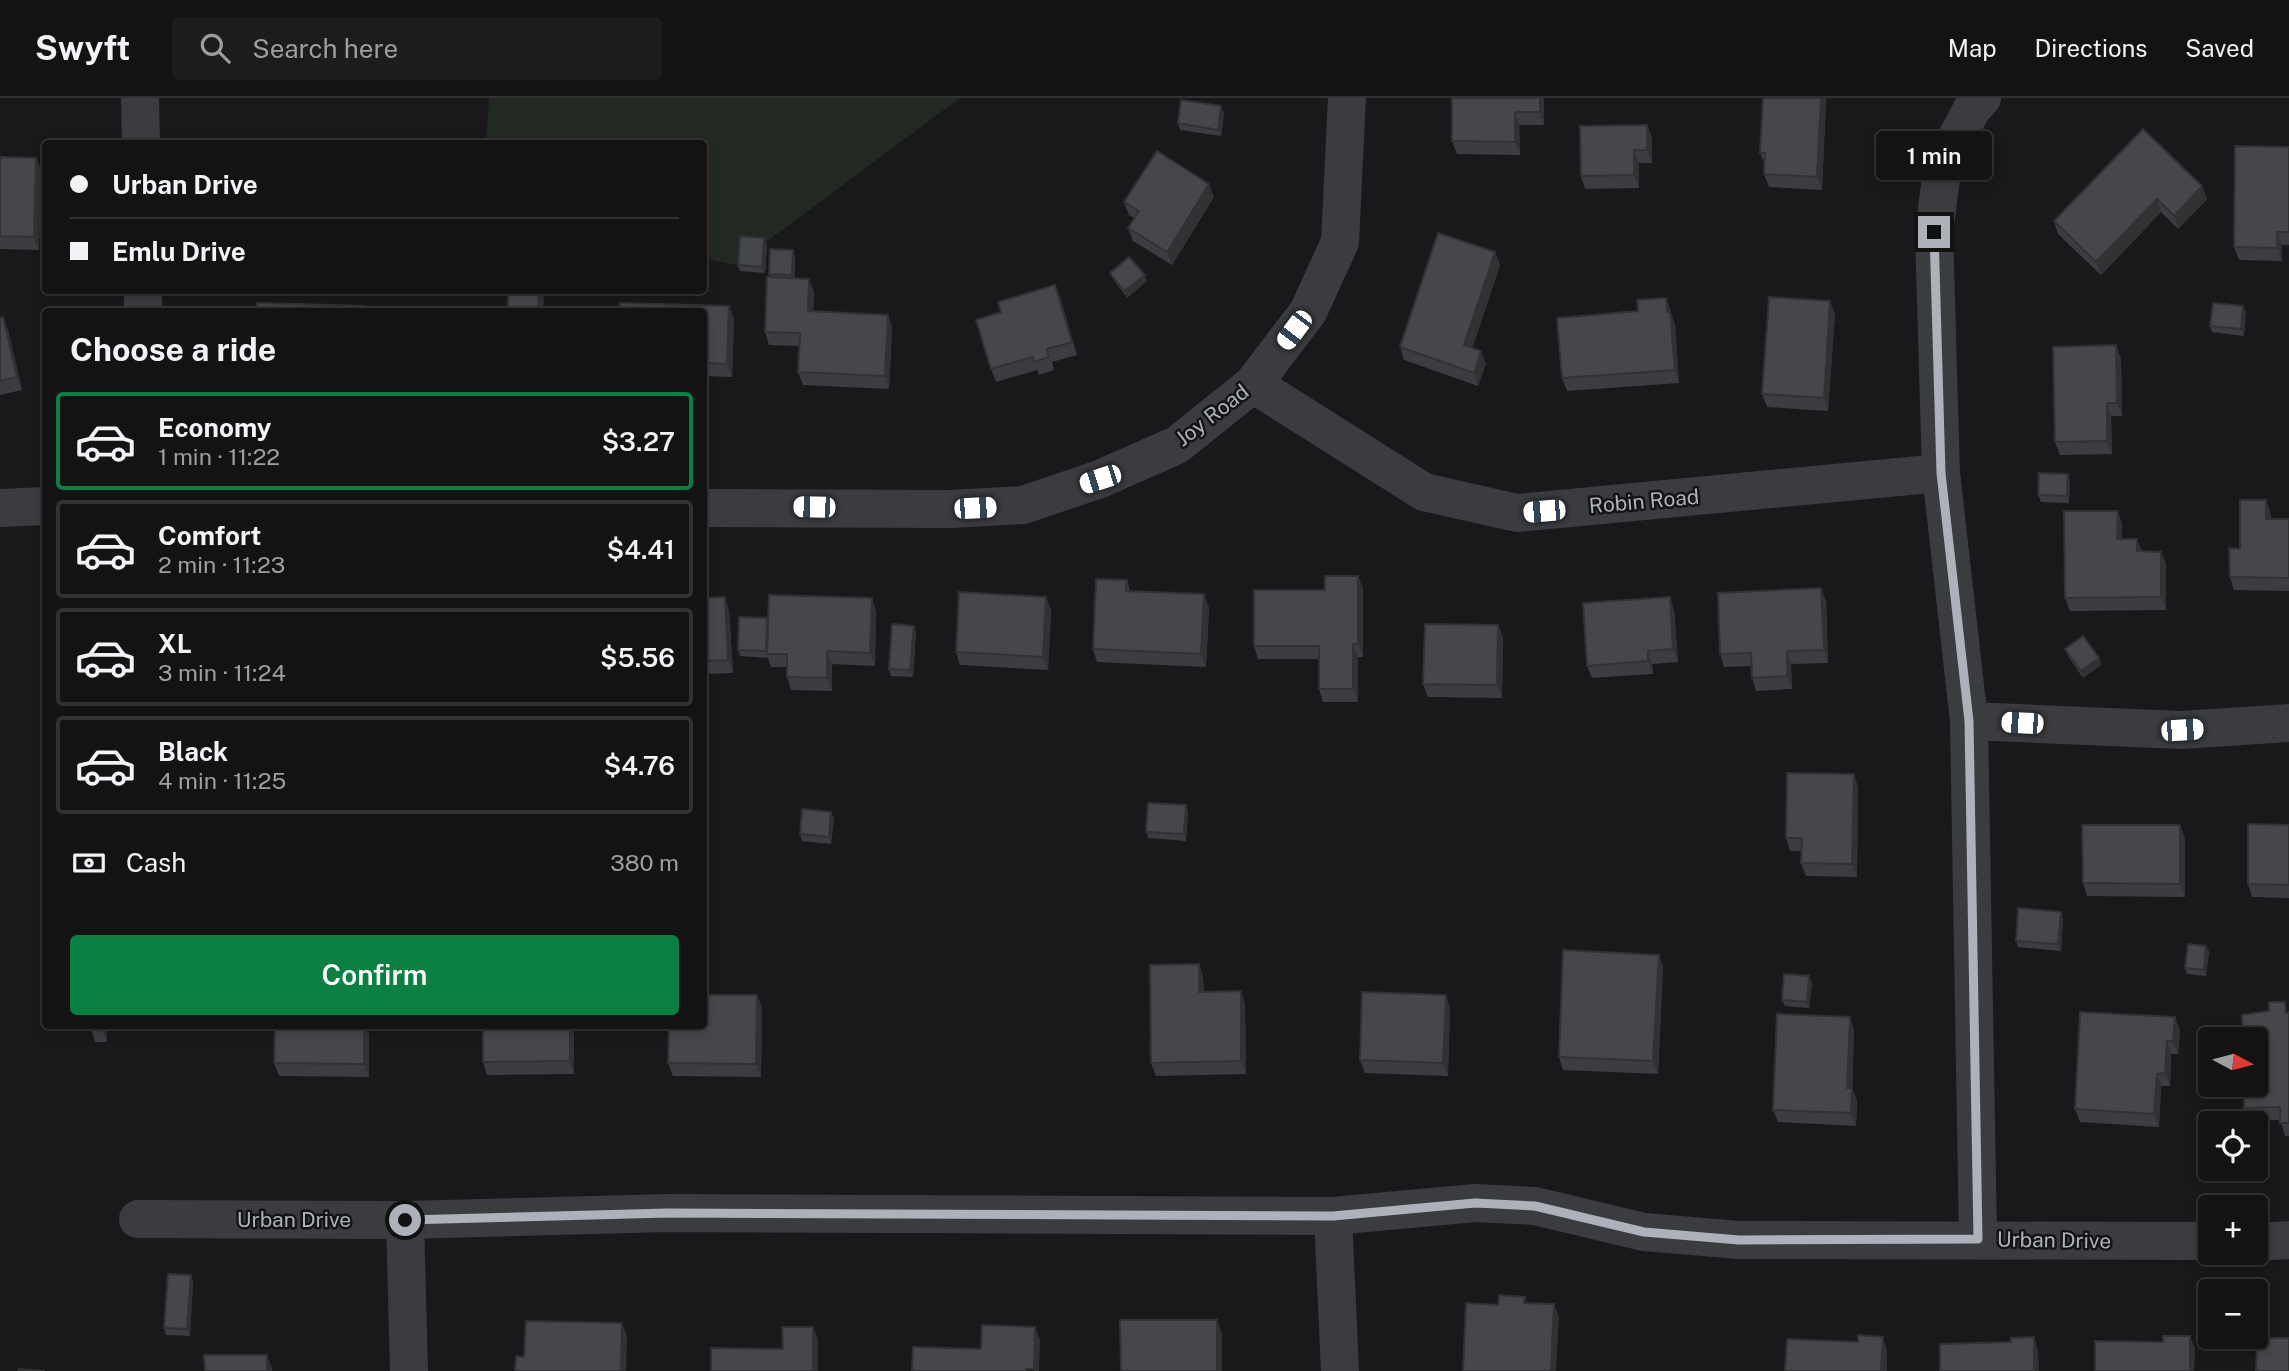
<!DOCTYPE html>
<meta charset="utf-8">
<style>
body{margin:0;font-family:"Public Sans",sans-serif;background:#1c1c1d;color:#f1f3f6;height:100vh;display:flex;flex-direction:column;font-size:26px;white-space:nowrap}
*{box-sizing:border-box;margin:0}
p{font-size:23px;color:#9d9ea0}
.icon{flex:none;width:38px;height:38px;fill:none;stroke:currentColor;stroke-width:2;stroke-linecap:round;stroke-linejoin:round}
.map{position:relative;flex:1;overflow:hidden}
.details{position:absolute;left:42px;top:210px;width:665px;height:721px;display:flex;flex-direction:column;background:#131314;border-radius:7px;box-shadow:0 4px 10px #0003,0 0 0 2px #323234}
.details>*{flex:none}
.top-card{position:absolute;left:42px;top:42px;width:665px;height:154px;border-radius:7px;box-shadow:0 4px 10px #0003,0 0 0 2px #323234;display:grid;align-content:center;height:154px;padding:0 28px;background:#131314}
.needle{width:46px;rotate:97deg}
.tools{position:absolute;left:2198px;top:929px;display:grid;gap:14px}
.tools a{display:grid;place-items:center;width:70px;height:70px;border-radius:7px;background:#131314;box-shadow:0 4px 10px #0003,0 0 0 2px #323234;font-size:35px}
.end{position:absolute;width:32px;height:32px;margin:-16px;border:9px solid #adb1ba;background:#111;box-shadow:0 0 0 4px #111}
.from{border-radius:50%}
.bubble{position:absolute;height:49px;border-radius:7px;background:#131314;box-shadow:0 4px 10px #0003,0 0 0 2px #323234;font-size:23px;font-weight:600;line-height:49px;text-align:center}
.car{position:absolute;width:21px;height:42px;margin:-21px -10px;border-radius:9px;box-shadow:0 0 5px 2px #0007;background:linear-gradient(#fff 24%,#345 0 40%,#fff 0 76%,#345 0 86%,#fff 0)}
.top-card b{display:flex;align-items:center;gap:24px;height:66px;font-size:26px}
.top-card b+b{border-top:2px solid #323234}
.top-card i{width:18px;height:18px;background:#f1f3f6}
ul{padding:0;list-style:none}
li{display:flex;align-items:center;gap:21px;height:98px;margin:0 14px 10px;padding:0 14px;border:4px solid #323234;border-radius:7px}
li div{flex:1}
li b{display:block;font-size:26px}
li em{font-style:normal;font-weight:600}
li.active{border-color:#0b8043}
li>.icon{width:63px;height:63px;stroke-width:1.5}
h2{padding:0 28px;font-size:32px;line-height:84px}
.pay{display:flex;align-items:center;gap:18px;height:77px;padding:0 28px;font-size:26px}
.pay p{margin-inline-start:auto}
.action{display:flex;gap:14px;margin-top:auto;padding:14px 28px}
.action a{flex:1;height:80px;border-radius:7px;background:#0b8043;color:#fff;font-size:28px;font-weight:600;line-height:80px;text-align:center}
header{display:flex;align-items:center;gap:42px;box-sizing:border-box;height:98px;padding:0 35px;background:#131314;border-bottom:2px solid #323234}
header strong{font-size:33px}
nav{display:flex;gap:38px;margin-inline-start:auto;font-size:24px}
.search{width:490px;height:63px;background:#1c1c1d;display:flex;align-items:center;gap:18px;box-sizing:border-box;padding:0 24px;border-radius:7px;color:#9d9ea0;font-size:26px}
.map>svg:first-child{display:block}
.green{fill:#212922}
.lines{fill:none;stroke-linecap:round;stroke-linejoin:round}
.minor{stroke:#3a3c40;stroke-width:38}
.wall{fill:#3c3d40}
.shaded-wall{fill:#313234}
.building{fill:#46474b;stroke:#313234;stroke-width:2}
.route{stroke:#adb1ba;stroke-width:9}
.labels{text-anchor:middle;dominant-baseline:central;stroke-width:5;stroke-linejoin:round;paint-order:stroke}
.street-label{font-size:21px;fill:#adb1ba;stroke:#141416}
</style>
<header>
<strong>Swyft</strong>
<div class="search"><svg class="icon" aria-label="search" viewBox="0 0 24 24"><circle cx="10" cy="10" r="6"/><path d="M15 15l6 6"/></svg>Search here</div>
<nav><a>Map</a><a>Directions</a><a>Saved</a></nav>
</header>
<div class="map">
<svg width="2289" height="1273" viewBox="0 0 2289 1273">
<rect width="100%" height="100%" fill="#19191b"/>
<polygon class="green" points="489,0 960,0 735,167 704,160 704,46 486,46"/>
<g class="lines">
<g class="minor">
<polyline points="140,0 141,46"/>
<polyline points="143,214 143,192"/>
<polyline points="1253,286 1424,394 1517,415 1941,375"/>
<polyline points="0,410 46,408"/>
<polyline points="704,410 951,411 1023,407 1100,381 1177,347 1253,286 1308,214 1340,144 1347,0"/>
<polyline points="1969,623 2182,632 2289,625"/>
<polyline points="1333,1118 1340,1273"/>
<polyline points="138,1121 405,1122 668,1115 1333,1118 1475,1105 1535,1108 1644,1134 1739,1142 2210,1143"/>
<polyline points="405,1122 409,1273"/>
<polyline points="1978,1141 1969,623 1941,375 1934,134 1943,65 1972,11 1982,0"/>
<polyline points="2256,1144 2289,1142"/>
</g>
</g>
<g class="wall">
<polygon points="1544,0 1544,27 1519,27 1520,57 1457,56 1452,43"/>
<polygon points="1763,0 1825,0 1826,2 1822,92 1769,89 1764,76 1765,68 1760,55"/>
<polygon points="1224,15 1221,38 1180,32 1178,25"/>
<polygon points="1647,27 1652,40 1652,65 1639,65 1639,90 1585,91 1581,78"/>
<polygon points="2143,31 2207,101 2178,131 2161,114 2101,177 2058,136 2054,123"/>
<polygon points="2289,49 2289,147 2282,147 2282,163 2239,162 2234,149"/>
<polygon points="0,59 36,60 41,73 39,152 0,151"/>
<polygon points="1214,99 1172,167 1133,143 1128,130 1134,120 1129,117 1124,104"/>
<polygon points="767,147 765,175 740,173 738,167"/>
<polygon points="1495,154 1500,167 1472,250 1486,266 1478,288 1404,262 1400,249"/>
<polygon points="795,159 795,180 814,194 813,214 888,217 892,230 889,291 803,287 798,274 799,248 769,247 765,234 770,179 769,176"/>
<polygon points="1110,175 1147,183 1127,200 1113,181"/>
<polygon points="1060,199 1077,257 1052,264 1054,272 1039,277 1037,272 996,284 991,271"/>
<polygon points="1666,200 1675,227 1679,285 1567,293 1562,280 1638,213"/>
<polygon points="729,208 734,221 732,279 704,278 704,214"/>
<polygon points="2243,208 2246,214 2244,238 2212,234 2210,228"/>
<polygon points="1835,216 1828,313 1767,309 1762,296"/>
<polygon points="3,219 8,232 22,292 0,297 0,220"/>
<polygon points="2121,260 2122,318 2111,318 2112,356 2060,357 2055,344"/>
<polygon points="2068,376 2070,383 2069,405 2041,404 2038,397"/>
<polygon points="2271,415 2271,421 2289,421 2289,493 2234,492 2230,479 2240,451"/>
<polygon points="2122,426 2122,441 2137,441 2142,453 2161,454 2166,466 2166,512 2070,513 2065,500"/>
<polygon points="1358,478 1363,491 1363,559 1358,559 1358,604 1323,604 1319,591 1319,561 1258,561 1254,548 1325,492"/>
<polygon points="1127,482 1130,493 1209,509 1206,569 1097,564 1093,551"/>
<polygon points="704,500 729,512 733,575 704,576"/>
<polygon points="1826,503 1828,565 1791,566 1792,591 1756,593 1752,580 1751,568 1724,569 1720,556"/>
<polygon points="1051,512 1048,572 960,567 956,554"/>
<polygon points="1674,512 1678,564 1652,566 1653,576 1592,580 1587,568"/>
<polygon points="876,513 875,568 832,566 832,593 791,592 787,579 787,569 771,569 768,560 740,558 738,552 767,520"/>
<polygon points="1498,527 1503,540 1502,600 1428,599 1423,586"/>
<polygon points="914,528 916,534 913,579 891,578 889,571"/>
<polygon points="2065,551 2099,560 2101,567 2083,580 2068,558"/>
<polygon points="1858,689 1857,779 1806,778 1801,765 1802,753 1790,753 1786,740"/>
<polygon points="1186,707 1188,714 1186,743 1148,740 1146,734"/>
<polygon points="831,714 834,721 831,746 802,743 800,736"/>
<polygon points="2289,727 2289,800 2252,799 2248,786"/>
<polygon points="2185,740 2185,799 2087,798 2083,785"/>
<polygon points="2063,821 2061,853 2018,849 2016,843"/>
<polygon points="2206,848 2209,854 2206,878 2187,876 2185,870"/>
<polygon points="1659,857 1663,869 1658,976 1563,972 1559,959"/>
<polygon points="1199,866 1203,879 1204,894 1245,906 1246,976 1156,978 1151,965"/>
<polygon points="1812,885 1809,910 1785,908 1782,902"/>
<polygon points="762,909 761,979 673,978 668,965 669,929 668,928 704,928"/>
<polygon points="1450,910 1448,978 1365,975 1360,962"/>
<polygon points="2289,914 2289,1038 2285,1038 2280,1022 2249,1023 2244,1010"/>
<polygon points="90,928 108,928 106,928 107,944 95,944"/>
<polygon points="369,928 369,979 279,978 274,965"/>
<polygon points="483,928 574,928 574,976 487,977 483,964"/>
<polygon points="1854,932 1852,990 1857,1003 1856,1028 1778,1024 1773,1012"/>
<polygon points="2180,932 2178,956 2171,956 2170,988 2161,988 2159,1029 2080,1024 2075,1011"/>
<polygon points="193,1184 190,1238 166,1237 164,1230"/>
</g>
<g class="shaded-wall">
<polygon points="1540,0 1544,0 1544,27 1540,14"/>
<polygon points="1821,0 1825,0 1826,2 1822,92 1817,79"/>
<polygon points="1221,8 1224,15 1221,38 1218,32"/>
<polygon points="1515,14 1519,27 1520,57 1515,44"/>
<polygon points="1647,27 1652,40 1652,65 1647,52"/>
<polygon points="1634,52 1639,65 1639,90 1634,77"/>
<polygon points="36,60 41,73 39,152 34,139"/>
<polygon points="1209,86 1214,99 1172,167 1167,154"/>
<polygon points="2202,88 2207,101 2178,131 2174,118"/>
<polygon points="2157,101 2161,114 2101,177 2096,164"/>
<polygon points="2277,134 2282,147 2282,163 2277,150"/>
<polygon points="764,140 767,147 765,175 762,169"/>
<polygon points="793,152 795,159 795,184 792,177"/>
<polygon points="1495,154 1500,167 1469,260 1464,247"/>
<polygon points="1145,177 1147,183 1127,200 1124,193"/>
<polygon points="809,181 814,194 813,226 808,213"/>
<polygon points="1055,187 1060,199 1077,257 1072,244"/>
<polygon points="539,192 541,192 544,201 543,214 538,214"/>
<polygon points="1666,200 1675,227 1679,285 1675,272"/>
<polygon points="1830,203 1835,216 1828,313 1824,300"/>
<polygon points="729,208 734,221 732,279 727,266"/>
<polygon points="2243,208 2246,214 2244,238 2241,231"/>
<polygon points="888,217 892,230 889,291 885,278"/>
<polygon points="3,219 8,232 22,292 17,279"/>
<polygon points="2116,247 2121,260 2122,318 2117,305"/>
<polygon points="1481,253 1486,266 1478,288 1474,275"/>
<polygon points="2107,305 2111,318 2112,356 2107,343"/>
<polygon points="2068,376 2070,383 2069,405 2067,398"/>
<polygon points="2266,402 2271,415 2271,434 2266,421"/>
<polygon points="2118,413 2122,426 2122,454 2117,441"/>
<polygon points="2137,441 2142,454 2137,453"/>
<polygon points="2161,454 2166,466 2166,512 2161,499"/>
<polygon points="1358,478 1363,491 1363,559 1358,546"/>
<polygon points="1821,490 1826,503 1828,565 1824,552"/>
<polygon points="1204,496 1209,509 1206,569 1201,556"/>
<polygon points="725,499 729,512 733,575 728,562"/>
<polygon points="1046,499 1051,512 1048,572 1043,559"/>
<polygon points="1670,499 1674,512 1678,564 1673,551"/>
<polygon points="872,500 876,513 875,568 870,555"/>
<polygon points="1498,527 1503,540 1502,600 1497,587"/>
<polygon points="914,528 916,534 913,579 910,572"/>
<polygon points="1353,546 1358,559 1358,604 1353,591"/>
<polygon points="827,553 832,566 832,593 827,580"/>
<polygon points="1648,553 1652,566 1653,576 1648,563"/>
<polygon points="1787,553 1791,566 1792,591 1787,578"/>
<polygon points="2099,560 2101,567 2083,580 2081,573"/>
<polygon points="1854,676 1858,689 1857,779 1852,766"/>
<polygon points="1186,707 1188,714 1186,743 1184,736"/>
<polygon points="831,714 834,721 831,746 829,739"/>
<polygon points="2180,727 2185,740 2185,799 2180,786"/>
<polygon points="2061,814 2063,821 2061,853 2058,846"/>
<polygon points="2206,848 2209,854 2206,878 2204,872"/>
<polygon points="1659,857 1663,869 1658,976 1653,963"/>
<polygon points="1199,866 1203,879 1204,907 1199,894"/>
<polygon points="1809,878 1812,885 1809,910 1807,904"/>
<polygon points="1241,893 1245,906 1246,976 1241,963"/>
<polygon points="757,897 762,909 761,979 756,966"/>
<polygon points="1446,897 1450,910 1448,978 1443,965"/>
<polygon points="1850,919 1854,932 1852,1003 1847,990"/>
<polygon points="2175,919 2180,932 2178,956 2173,943"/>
<polygon points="102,928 106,928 107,944 102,931"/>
<polygon points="364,928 369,928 369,979 364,966"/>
<polygon points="570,928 574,928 574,976 570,963"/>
<polygon points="2167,943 2171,956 2170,988 2165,975"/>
<polygon points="2157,976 2161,988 2159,1029 2154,1016"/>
<polygon points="1852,990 1857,1003 1856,1028 1851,1015"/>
<polygon points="191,1177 193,1184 190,1238 187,1231"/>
<polygon points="1554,1206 1559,1219 1556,1273 1551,1273"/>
<polygon points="1217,1222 1222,1235 1222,1273 1217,1273"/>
<polygon points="622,1225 627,1238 626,1273 621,1273"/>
<polygon points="813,1229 818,1242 818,1273 813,1273"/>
<polygon points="1035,1229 1040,1242 1039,1273 1034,1273 1034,1271"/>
<polygon points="2190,1238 2195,1251 2194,1273 2190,1273"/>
<polygon points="1883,1239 1887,1252 1887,1273 1881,1273"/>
<polygon points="2034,1239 2038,1252 2039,1273 2034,1273"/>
<polygon points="267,1257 272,1270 272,1273 267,1273"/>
</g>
<g class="building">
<polygon points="1452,0 1540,0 1540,14 1515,14 1515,44 1452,43"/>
<polygon points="1763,0 1821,0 1817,79 1764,76 1765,55 1760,55"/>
<polygon points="1181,2 1221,8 1218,32 1178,25"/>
<polygon points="1647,27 1647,52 1634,52 1634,77 1581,78 1580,28"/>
<polygon points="2143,31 2202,88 2174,118 2157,101 2096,164 2054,123"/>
<polygon points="2235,48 2289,49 2289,134 2277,134 2277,150 2234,149"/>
<polygon points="1157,53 1209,86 1167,154 1128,130 1139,113 1124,104"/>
<polygon points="0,59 36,60 34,139 0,138"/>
<polygon points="1438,135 1495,154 1464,247 1481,253 1474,275 1400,249"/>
<polygon points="740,138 764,140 762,169 738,167"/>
<polygon points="770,151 793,152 792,177 769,176"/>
<polygon points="1129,159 1145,177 1124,193 1110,175"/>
<polygon points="767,179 809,181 808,213 888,217 885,278 798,274 800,235 765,234"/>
<polygon points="1055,187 1072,244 1047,251 1049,259 1034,264 1033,259 991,271 976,222 1001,214 998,204"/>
<polygon points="508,192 539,192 538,214 508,214"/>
<polygon points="1769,199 1830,203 1824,300 1762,296"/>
<polygon points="1666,200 1667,214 1670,214 1675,272 1562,280 1557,220 1638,213 1637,202"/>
<polygon points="257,205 364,208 364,214 256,214"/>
<polygon points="620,205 729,208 727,266 704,265 704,214 619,214"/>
<polygon points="2213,205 2243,208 2241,231 2210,228"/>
<polygon points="459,212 491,214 459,214"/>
<polygon points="3,219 17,279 0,283 0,220"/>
<polygon points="2116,247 2117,305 2107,305 2107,343 2055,344 2053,249"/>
<polygon points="2039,375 2068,376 2067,398 2038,397"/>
<polygon points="2240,402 2266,402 2266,421 2289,421 2289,480 2230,479 2229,450 2240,451"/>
<polygon points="2064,413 2118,413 2117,441 2137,441 2137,453 2161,454 2161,499 2065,500"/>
<polygon points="1325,478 1358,478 1358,546 1353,546 1353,591 1319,591 1319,548 1254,548 1254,492 1325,492"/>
<polygon points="1096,481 1127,482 1126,493 1204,496 1201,556 1093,551"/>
<polygon points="1821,490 1824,552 1787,553 1787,578 1752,580 1751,555 1720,556 1718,495"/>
<polygon points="959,494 1046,499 1043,559 956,554"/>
<polygon points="769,497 872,500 870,555 827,553 827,580 787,579 787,556 767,556"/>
<polygon points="725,499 728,562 704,563 704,500"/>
<polygon points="1670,499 1673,551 1648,553 1648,563 1587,568 1583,505"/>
<polygon points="739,519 767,520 766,553 738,552"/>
<polygon points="892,526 914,528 910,572 889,571"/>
<polygon points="1425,526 1498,527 1497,587 1423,586"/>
<polygon points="2083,538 2099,560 2081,573 2065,551"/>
<polygon points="1787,675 1854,676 1852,766 1801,765 1802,740 1786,740"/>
<polygon points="1148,705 1186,707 1184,736 1146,734"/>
<polygon points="802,711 831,714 829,739 800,736"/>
<polygon points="2248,726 2289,727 2289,787 2248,786"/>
<polygon points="2082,727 2180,727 2180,786 2083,785"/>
<polygon points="2018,810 2061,814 2058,846 2016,843"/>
<polygon points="2188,846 2206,848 2204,872 2185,870"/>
<polygon points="1563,852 1659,857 1653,963 1559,959"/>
<polygon points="1199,866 1199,894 1241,893 1241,963 1151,965 1150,867"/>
<polygon points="1784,876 1809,878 1807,904 1782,902"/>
<polygon points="1362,894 1446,897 1443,965 1360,962"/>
<polygon points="704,897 757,897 756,966 668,965 669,928 704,928"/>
<polygon points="2269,904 2285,904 2286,915 2289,914 2289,1025 2280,1025 2280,1009 2244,1010 2244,987 2256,987 2256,942 2243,942 2242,917 2269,913"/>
<polygon points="2080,914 2175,919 2173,943 2167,943 2165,975 2157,976 2154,1016 2075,1011"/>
<polygon points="1777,916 1850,919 1847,990 1852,990 1851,1015 1773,1012"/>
<rect x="90" y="928" width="12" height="3"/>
<polygon points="275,928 364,928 364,966 274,965"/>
<polygon points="483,928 570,928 570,963 483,964"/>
<polygon points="168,1176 191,1177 187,1231 164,1230"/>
<polygon points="1499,1197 1525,1199 1524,1205 1554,1206 1551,1273 1463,1273 1466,1205 1498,1207"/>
<polygon points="1120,1222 1217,1222 1217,1273 1121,1273"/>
<polygon points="526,1223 622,1225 621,1273 515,1273 516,1258 524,1259"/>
<polygon points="982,1227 1035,1229 1034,1271 1026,1271 1026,1273 912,1273 913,1249 981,1251"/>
<polygon points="782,1229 813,1229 813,1273 711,1273 711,1250 783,1251"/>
<polygon points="1858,1237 1883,1239 1881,1273 1785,1273 1787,1241 1858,1244"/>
<polygon points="2163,1238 2190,1238 2190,1273 2095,1273 2095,1243 2163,1244"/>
<polygon points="2034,1239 2034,1273 1940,1273 1940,1246 2011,1244 2011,1240"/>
<polygon points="2257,1240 2289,1240 2289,1273 2256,1273"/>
<polygon points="204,1257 267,1257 267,1273 205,1273"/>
<polygon points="19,1271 45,1273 18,1273"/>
</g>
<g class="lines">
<polyline class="route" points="405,1122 668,1115 1333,1118 1475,1105 1535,1108 1644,1134 1739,1142 1978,1141 1969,623 1941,375 1934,134"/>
</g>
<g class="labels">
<g class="street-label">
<text transform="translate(1212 317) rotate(-38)">Joy Road</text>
<text transform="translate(1644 403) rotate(-5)">Robin Road</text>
<text x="294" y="1121">Urban Drive</text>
<text transform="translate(2054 1142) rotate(1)">Urban Drive</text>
</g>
</g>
</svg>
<div class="tools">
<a><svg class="needle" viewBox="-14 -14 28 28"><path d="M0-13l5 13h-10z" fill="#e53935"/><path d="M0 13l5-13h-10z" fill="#9d9ea0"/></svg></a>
<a><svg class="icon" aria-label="locate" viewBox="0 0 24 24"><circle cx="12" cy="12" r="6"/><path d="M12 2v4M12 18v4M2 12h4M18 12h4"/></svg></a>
<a>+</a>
<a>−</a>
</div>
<i class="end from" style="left:405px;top:1122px"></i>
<i class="end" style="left:1934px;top:134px"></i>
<div class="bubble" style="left:1876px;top:33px;width:116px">1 min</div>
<i class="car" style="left:1294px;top:232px;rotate:217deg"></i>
<i class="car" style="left:1100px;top:381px;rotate:252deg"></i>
<i class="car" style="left:814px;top:409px;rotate:271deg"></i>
<i class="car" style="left:975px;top:410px;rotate:87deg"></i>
<i class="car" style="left:1544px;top:413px;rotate:265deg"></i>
<i class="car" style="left:2022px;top:625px;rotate:273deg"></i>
<i class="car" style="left:2182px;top:632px;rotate:86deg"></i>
<div class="top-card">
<b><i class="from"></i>Urban Drive</b>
<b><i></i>Emlu Drive</b>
</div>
<section class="details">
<h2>Choose a ride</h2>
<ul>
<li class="active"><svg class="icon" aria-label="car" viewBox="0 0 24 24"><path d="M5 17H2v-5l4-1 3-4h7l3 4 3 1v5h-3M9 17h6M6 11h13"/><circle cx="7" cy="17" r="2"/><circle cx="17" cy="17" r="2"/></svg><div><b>Economy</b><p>1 min · 11:22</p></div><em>$3.27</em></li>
<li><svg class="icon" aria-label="car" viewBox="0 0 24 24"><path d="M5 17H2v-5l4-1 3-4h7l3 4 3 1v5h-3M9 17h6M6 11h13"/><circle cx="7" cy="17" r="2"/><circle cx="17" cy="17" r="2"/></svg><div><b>Comfort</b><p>2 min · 11:23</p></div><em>$4.41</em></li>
<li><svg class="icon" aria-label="car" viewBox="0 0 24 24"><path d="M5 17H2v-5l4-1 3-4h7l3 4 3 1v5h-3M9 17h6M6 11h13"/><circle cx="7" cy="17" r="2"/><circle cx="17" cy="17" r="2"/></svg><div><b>XL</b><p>3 min · 11:24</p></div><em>$5.56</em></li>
<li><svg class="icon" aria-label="car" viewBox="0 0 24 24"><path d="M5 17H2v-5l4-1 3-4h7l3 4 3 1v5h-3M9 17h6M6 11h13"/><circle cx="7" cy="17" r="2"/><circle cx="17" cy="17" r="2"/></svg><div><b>Black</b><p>4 min · 11:25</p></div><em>$4.76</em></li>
</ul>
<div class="pay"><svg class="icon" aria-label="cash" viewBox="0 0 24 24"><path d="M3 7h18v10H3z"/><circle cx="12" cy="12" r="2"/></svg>Cash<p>380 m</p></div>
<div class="action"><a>Confirm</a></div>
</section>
</div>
